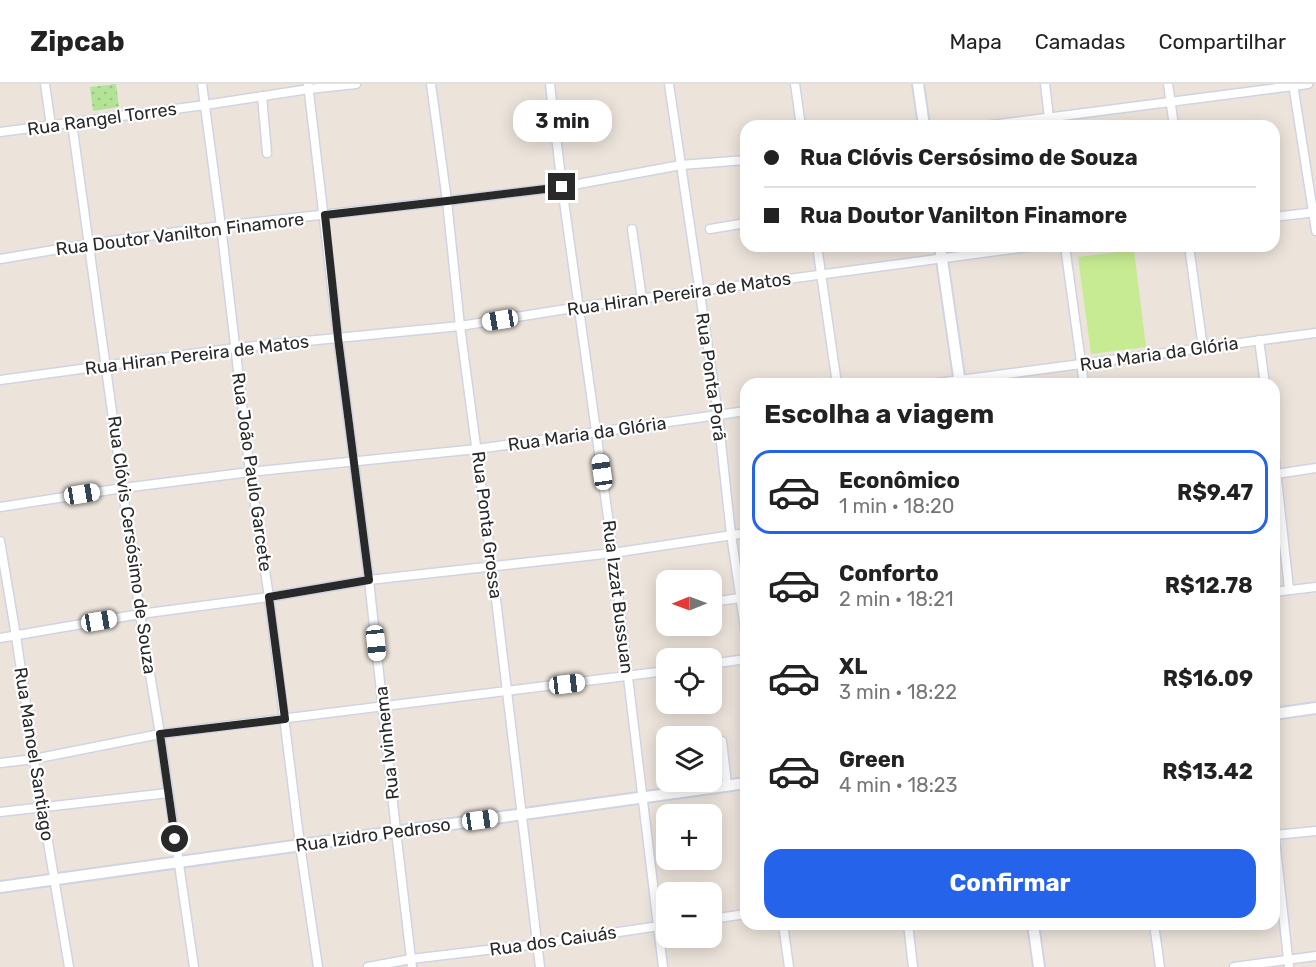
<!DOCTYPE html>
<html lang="pt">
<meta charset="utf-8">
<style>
body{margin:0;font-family:Rubik,sans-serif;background:#f2f2f2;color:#222;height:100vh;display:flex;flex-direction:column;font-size:22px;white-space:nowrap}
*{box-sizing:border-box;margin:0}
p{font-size:20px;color:#767676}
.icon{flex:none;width:33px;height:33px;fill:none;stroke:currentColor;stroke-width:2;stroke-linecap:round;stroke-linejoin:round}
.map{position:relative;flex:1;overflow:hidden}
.side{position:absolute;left:740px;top:294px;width:540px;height:552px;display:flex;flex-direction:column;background:#fff;border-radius:18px;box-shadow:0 3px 15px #0003}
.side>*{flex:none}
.guide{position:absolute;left:740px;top:36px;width:540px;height:132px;border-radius:18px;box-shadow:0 3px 15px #0003;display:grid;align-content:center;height:132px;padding:0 24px;background:#fff}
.needle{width:39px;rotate:269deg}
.tools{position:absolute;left:656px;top:486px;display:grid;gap:12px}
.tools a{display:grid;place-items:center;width:66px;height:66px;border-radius:12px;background:#fff;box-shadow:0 3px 15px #0003;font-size:30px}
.end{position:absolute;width:27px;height:27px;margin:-14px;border:8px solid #292929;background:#fff;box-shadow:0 0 0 3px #fff}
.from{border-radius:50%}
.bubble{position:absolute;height:42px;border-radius:18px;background:#fff;box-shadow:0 3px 15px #0003;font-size:20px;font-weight:700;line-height:42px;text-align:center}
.car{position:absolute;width:18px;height:36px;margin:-18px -9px;border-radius:8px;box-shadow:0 0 4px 2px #0007;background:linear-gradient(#fff 24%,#345 0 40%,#fff 0 76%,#345 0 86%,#fff 0)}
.guide b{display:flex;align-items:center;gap:21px;height:57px;font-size:22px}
.guide b+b{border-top:2px solid #e0e0e0}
.guide i{width:15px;height:15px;background:#222}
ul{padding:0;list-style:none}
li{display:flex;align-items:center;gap:18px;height:84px;margin:0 12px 9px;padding:0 12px;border:3px solid transparent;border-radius:18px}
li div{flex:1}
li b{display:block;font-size:22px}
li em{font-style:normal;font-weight:700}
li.current{border-color:#2563eb}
li>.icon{width:54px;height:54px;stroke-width:1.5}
h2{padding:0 24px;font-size:27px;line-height:72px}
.cta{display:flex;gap:12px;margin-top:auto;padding:12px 24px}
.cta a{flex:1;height:69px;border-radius:18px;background:#2563eb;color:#fff;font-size:24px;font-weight:700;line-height:69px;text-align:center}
header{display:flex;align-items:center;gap:36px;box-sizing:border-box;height:84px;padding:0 30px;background:#fff;border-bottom:2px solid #e0e0e0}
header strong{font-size:28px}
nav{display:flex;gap:33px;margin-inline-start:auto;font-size:21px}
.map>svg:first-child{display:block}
.park{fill:url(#park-dots)}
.pitch{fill:#c7eb92}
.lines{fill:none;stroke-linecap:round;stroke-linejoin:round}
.street-casing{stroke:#d0d4e2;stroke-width:11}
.secondary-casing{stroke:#d0d4e2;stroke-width:14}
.street{stroke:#fff;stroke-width:8}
.secondary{stroke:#fff;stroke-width:10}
.route{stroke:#292929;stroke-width:8}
.labels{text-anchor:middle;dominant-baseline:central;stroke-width:4.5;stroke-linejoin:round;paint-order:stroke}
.street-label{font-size:18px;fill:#292929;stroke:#fff}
</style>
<header>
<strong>Zipcab</strong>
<nav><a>Mapa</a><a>Camadas</a><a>Compartilhar</a></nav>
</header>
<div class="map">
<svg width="1316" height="883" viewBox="0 0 1316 883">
<defs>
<pattern id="park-dots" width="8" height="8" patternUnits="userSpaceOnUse" patternTransform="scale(1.5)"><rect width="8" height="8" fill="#b3e396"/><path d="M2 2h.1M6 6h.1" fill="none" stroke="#9ac381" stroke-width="1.8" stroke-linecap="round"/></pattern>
</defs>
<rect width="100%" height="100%" fill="#ece4db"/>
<polygon class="park" points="116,0 119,23 93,27 90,3"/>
<polygon class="pitch" points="1134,166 1146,263 1091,270 1078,173"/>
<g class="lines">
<defs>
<g id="street">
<polyline points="45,0 51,42"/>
<polyline points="202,0 221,142 250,388 269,513 300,761 318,883"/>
<polyline points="308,0 338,254 369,496 396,747 412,883"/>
<polyline points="431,0 447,117 460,242 492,482 540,883"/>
<polyline points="550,0 562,103 613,469 663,883"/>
<polyline points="669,0 718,331 731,450 746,551"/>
<polyline points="795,0 801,42"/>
<polyline points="1045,0 1050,42"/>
<polyline points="1168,0 1174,42"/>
<polyline points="1293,0 1316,147"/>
<polyline points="262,12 267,69"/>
<polyline points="72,39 140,530 160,650 194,883"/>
<polyline points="984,42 1308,0"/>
<polyline points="0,48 205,21 309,5 356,0"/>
<polyline points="1274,133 1316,128"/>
<polyline points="632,145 642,215"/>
<polyline points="710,145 746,139"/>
<polyline points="817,162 837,300"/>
<polyline points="1065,162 1084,300"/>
<polyline points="1189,162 1203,264"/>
<polyline points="0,175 89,160 221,142 447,117 562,103 681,81 746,76"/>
<polyline points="1259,256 1265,300"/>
<polyline points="0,296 235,264 460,242 579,223 1034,162"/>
<polyline points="930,300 1316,249"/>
<polyline points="1274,368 1289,505"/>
<polyline points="1276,390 1316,384"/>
<polyline points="0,423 123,404 250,388 477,365 746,327"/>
<polyline points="0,457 16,552 34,675 69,883"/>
<polyline points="1274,508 1316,503"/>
<polyline points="711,518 740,514"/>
<polyline points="0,554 140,530 269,513 369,496 613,469 746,449"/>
<polyline points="711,580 746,575"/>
<polyline points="722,657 727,701"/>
<polyline points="0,679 34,675 160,650 666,587"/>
<polyline points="0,728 168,709"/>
<polyline points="1274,747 1289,883"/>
<polyline points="1274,751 1316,747"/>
<polyline points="711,835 746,830"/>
<polyline points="783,840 789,883"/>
<polyline points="908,840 913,883"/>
<polyline points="1154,840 1160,883"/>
<polyline points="368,883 411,875 537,860 666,841"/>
<polyline points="1234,883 1316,872"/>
</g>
<g id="secondary">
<polyline points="918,0 924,42"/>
<polyline points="940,162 960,300"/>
<polyline points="1274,630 1316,624"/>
<polyline points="0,803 746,699"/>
<polyline points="1033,840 1039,883"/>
</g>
</defs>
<use href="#street" class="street-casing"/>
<use href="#secondary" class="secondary-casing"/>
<use href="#street" class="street"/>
<use href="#secondary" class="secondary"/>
</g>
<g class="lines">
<polyline class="route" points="175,755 160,650 285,635 269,513 369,496 338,254 325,131 447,117 562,103"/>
</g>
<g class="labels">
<g class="street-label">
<text transform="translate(102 35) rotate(-8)">Rua Rangel Torres</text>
<text transform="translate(180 150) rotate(-7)">Rua Doutor Vanilton Finamore</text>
<text transform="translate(679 210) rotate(-8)">Rua Hiran Pereira de Matos</text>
<text transform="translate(1159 270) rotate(-8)">Rua Maria da Glória</text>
<text transform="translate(197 271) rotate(-7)">Rua Hiran Pereira de Matos</text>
<text transform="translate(711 293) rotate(82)">Rua Ponta Porã</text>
<text transform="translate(587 350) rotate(-8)">Rua Maria da Glória</text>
<text transform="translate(252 388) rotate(82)">Rua João Paulo Garcete</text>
<text transform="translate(487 441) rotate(83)">Rua Ponta Grossa</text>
<text transform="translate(132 461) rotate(82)">Rua Clóvis Cersósimo de Souza</text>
<text transform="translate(618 513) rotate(83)">Rua Izzat Bussuan</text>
<text transform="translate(387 659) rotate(-96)">Rua Ivinhema</text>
<text transform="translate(34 670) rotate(81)">Rua Manoel Santiago</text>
<text transform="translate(373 751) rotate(-8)">Rua Izidro Pedroso</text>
<text transform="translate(553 857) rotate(-8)">Rua dos Caiuás</text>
</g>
</g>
</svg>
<div class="tools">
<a><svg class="needle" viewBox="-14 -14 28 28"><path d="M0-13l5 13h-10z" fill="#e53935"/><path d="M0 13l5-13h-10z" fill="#767676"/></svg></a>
<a><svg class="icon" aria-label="locate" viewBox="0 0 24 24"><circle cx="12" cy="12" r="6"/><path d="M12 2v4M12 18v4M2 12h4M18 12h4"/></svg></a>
<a><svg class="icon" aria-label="layers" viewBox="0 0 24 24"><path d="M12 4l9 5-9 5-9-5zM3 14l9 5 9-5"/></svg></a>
<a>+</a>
<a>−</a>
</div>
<i class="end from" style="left:175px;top:755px"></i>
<i class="end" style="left:562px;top:103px"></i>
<div class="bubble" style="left:513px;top:16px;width:99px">3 min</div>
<i class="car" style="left:500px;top:236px;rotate:261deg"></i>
<i class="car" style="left:602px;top:388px;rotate:352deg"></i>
<i class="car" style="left:82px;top:410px;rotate:81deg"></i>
<i class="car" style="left:99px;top:537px;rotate:80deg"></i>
<i class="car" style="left:376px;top:559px;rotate:174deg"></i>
<i class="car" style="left:567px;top:600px;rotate:83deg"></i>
<i class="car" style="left:480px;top:736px;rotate:82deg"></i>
<div class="guide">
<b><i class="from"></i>Rua Clóvis Cersósimo de Souza</b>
<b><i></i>Rua Doutor Vanilton Finamore</b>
</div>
<section class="side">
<h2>Escolha a viagem</h2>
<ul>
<li class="current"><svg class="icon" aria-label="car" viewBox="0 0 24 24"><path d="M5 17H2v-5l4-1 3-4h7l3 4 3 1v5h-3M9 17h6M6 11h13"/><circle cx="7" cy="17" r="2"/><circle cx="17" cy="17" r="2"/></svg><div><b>Econômico</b><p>1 min · 18:20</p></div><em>R$9.47</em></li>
<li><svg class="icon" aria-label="car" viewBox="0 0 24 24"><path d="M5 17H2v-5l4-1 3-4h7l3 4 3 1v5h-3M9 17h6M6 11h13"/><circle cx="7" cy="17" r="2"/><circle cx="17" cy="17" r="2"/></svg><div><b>Conforto</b><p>2 min · 18:21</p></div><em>R$12.78</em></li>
<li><svg class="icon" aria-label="car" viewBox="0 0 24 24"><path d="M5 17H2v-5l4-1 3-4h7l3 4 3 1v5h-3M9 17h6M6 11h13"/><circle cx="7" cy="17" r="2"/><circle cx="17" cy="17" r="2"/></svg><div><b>XL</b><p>3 min · 18:22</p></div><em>R$16.09</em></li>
<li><svg class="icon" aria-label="car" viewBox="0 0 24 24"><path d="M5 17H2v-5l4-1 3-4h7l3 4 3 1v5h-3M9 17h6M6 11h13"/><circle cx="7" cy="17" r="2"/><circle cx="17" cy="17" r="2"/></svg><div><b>Green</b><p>4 min · 18:23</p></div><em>R$13.42</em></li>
</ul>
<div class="cta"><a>Confirmar</a></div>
</section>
</div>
